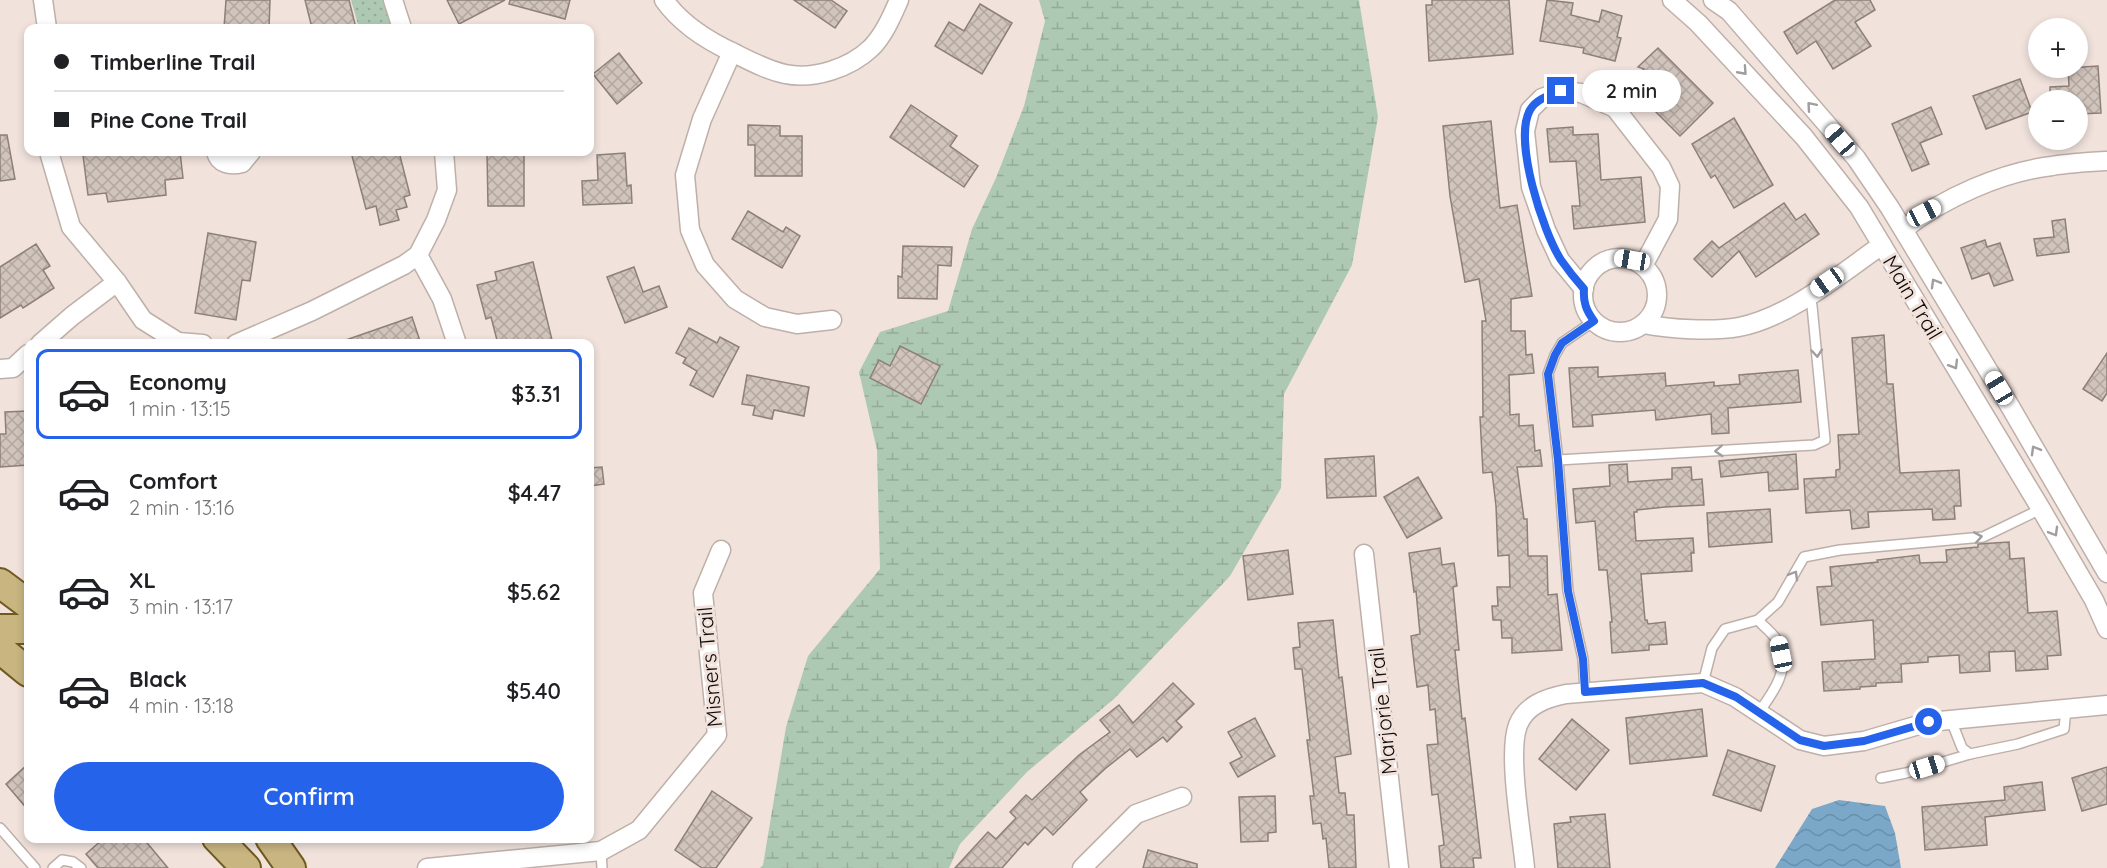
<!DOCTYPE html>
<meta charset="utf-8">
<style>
body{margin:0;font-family:Quicksand,sans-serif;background:#f2f2f2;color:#202124;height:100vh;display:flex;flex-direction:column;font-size:22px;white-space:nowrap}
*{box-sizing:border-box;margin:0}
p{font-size:20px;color:#757577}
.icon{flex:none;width:33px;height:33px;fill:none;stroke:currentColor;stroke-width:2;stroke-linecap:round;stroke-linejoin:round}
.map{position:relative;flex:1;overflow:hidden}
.side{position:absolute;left:24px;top:339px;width:570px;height:504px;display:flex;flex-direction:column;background:#fff;border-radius:12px;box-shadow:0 3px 9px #0003}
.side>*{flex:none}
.top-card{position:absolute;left:24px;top:24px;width:570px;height:132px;border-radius:12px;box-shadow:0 3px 9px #0003;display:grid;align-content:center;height:132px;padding:0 30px;background:#fff}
.buttons{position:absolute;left:2028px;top:18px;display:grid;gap:12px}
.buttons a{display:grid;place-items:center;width:60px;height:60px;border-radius:50%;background:#fff;box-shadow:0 3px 9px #0003;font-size:30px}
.end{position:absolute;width:27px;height:27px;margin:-14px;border:8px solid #2563eb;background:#fff;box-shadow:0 0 0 3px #fff}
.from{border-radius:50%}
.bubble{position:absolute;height:42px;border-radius:21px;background:#fff;box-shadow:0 3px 9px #0003;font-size:20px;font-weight:600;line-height:42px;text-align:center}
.car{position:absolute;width:18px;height:36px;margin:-18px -9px;border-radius:8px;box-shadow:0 0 4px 2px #0007;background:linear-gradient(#fff 24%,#345 0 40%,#fff 0 76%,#345 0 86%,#fff 0)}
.top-card b{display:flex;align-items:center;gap:21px;height:57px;font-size:22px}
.top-card b+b{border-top:2px solid #e0e0e0}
.top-card i{width:15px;height:15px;background:#202124}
ul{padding:10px 0 0;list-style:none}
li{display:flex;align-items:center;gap:18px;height:90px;margin:0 12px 9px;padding:0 18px;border:3px solid transparent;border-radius:12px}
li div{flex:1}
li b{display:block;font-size:22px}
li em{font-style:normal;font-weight:600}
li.on{border-color:#2563eb}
li>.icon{width:54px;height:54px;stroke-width:1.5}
.button{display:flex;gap:12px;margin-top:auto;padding:12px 30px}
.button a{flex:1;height:69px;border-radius:36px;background:#2563eb;color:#fff;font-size:24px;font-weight:600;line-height:69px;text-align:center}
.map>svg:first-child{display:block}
.green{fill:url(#green-dots)}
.wetland{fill:url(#wetland-marsh)}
.water{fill:url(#water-waves)}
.building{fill:url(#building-cross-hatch);stroke:#8c8079;stroke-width:1.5}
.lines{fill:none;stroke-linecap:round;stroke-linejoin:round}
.lane-casing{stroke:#beb0a9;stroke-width:12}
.street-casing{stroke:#beb0a9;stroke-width:21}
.primary-casing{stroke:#70591f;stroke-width:32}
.lane{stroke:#fff;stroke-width:9}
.street{stroke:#fff;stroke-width:18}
.primary{stroke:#c8b580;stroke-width:28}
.oneway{stroke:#9f9d9d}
.route{stroke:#2563eb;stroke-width:8}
.labels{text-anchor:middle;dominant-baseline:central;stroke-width:6;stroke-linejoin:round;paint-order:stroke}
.street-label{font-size:21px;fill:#0f0b09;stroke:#f1e2dc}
</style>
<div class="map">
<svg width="2107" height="868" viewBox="0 0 2107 868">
<defs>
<pattern id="green-dots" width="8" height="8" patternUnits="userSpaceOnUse" patternTransform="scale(1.5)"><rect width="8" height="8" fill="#adc9b3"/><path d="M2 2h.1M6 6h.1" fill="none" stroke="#94ab99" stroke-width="1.8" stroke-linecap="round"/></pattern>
<pattern id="wetland-marsh" width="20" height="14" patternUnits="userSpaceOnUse" patternTransform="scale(1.5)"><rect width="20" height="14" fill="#adc9b3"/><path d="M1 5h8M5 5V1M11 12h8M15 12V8" fill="none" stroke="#94ab99"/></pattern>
<pattern id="water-waves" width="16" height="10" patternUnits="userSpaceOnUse" patternTransform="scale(1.5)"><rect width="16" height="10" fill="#7ba8c9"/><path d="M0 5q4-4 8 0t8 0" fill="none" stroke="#698fab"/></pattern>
<pattern id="building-cross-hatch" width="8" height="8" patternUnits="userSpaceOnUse" patternTransform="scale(1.5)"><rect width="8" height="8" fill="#d1c4bc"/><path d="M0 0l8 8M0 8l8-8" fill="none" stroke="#b2a7a0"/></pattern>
</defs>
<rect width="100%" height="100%" fill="#f1e2dc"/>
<polygon class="green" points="351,0 383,0 392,28 359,28"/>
<polygon class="wetland" points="1039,0 1359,0 1378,117 1352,265 1284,394 1281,488 1230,576 1115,698 1027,772 960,844 949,868 760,868 763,865 786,727 808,656 880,569 877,450 859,372 880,332 948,311 972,229 996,178 1024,106 1045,21"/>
<polygon class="water" points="1839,800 1885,806 1895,833 1901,868 1775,868 1812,809"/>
<g class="building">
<polygon points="226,0 270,0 269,28 224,28"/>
<polygon points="305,0 349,0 356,28 312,28"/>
<polygon points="447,0 505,0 459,24"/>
<polygon points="510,0 570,0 565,19 509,4"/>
<polygon points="794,0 831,0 847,11 835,28"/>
<polygon points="1432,0 1509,0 1513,54 1429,61 1426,5 1432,5"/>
<polygon points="1547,0 1573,3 1571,15 1599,22 1602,10 1622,16 1617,37 1621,38 1615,61 1583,53 1584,48 1540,41"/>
<polygon points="1835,0 1870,0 1875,10 1855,22 1871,46 1833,69 1816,41 1797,54 1784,32"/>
<polygon points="980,4 1012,23 982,74 935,46 949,22 964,31"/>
<polygon points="1658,48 1713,103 1680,136 1628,84 1644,69 1638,67"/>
<polygon points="619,53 642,83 617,104 593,74"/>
<polygon points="2098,66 2101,113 2078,114 2078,100 2050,100 2050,87 2069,86 2068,68"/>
<polygon points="2020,79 2032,112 1986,129 1973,96"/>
<polygon points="911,105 957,136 950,146 978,166 964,187 890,137"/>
<polygon points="1931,107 1942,134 1920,143 1929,164 1912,171 1892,124"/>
<polygon points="1734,118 1773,185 1734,208 1715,175 1711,178 1692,144"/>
<polygon points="1491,121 1500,208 1517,205 1532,296 1511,299 1511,331 1525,331 1526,355 1532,354 1534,373 1509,375 1510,415 1519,414 1519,426 1533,425 1535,451 1540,450 1542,466 1517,467 1524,519 1527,519 1528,556 1547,556 1548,595 1557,594 1562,650 1512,653 1512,638 1502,638 1501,620 1493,620 1492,606 1498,606 1497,587 1510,587 1509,555 1498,556 1496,506 1492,472 1483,473 1480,417 1483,417 1482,321 1486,321 1479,279 1465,282 1450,196 1443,126"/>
<polygon points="748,125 780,126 780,136 802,136 802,176 755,176 755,145 748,145"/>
<polygon points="1573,127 1573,135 1598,134 1601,180 1641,177 1645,222 1574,229 1572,206 1580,206 1576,161 1550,162 1547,129"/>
<polygon points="0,135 7,135 15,179 0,181"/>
<polygon points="111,152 180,152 183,178 165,180 166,195 108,202 106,193 88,195 83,155"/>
<polygon points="351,152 399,152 410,195 404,197 407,207 396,210 399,220 380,225 376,206 366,209"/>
<polygon points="487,152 524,152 524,206 488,206"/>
<polygon points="625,153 627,186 631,185 632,203 583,205 582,181 598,180 597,155"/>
<polygon points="1784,203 1796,220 1805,214 1819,234 1756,277 1739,251 1712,277 1694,259 1712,241 1719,248"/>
<polygon points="748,211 783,232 786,227 800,236 782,268 732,239"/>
<polygon points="2065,219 2069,252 2037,256 2034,239 2054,237 2052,221"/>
<polygon points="208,233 256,242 250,281 242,280 236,320 195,313"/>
<polygon points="1985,240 1987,247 2000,243 2013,280 1994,286 1989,273 1972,279 1961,248"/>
<polygon points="36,244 50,266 43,270 54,288 23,308 21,305 0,318 0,267"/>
<polygon points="903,246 952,247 951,266 938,265 937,299 898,298 898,276 902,277"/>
<polygon points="533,262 553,344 498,344 491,317 486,319 477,285 497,280 495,272"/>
<polygon points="634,267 643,292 659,286 667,307 625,323 607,277"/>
<polygon points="412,317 421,344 344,344 343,341"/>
<polygon points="689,328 717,343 720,337 739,347 713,397 690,385 697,371 683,363 686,358 676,353"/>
<polygon points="1884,335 1887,384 1893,384 1900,473 1959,470 1961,506 1954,506 1955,519 1933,520 1932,509 1868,512 1869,527 1852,529 1850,510 1806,513 1804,479 1836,477 1836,470 1840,469 1838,435 1859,434 1852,338"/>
<polygon points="900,346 940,366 921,404 870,378 879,360 890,366"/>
<polygon points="2107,353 2107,393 2102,401 2083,389"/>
<polygon points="1598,367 1598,377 1665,373 1666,386 1714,382 1714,386 1740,384 1739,375 1798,370 1801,402 1728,408 1729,433 1712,434 1711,414 1656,420 1655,410 1592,415 1593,426 1573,427 1569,368"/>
<polygon points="747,375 809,387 804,416 774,410 772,419 753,415 755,406 742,404"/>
<polygon points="28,411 28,465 0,467 0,434 6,434 5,412"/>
<polygon points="1796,454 1798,489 1769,491 1768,472 1721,477 1719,461"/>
<polygon points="1374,456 1376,496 1327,498 1325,459"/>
<polygon points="1627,464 1628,482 1672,479 1672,468 1691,467 1692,480 1702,479 1704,505 1665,507 1637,510 1637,512 1634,512 1636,541 1693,538 1694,553 1691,553 1692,571 1641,574 1645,620 1647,620 1648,624 1665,622 1667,644 1649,645 1649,650 1612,653 1610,622 1612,622 1607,570 1599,570 1595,521 1576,523 1573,489 1610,486 1609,465"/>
<polygon points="602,467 604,484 590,486 590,468"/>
<polygon points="1418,477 1442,518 1407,538 1384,497"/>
<polygon points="1770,509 1772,542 1709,547 1707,513"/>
<polygon points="2009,542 2010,559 2024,558 2028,613 2057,611 2061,655 2047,656 2048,669 2016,671 2015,651 1989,652 1990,671 1960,673 1959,655 1928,657 1928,662 1901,664 1902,682 1876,683 1876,686 1860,687 1860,689 1824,691 1822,662 1875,659 1873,620 1821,625 1817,587 1832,586 1830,567 1878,562 1877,560 1919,555 1920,563 1947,562 1946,550 1978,547 1978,544"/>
<polygon points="1440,548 1442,565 1454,563 1457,586 1453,587 1459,650 1455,650 1462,719 1465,718 1481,858 1473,858 1474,868 1441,868 1439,846 1444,845 1438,794 1432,795 1427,745 1438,744 1435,709 1430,710 1428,685 1417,687 1413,654 1411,636 1420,634 1416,591 1414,592 1409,553"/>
<polygon points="1288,550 1293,594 1248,600 1243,556"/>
<polygon points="1333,620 1339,678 1342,677 1351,754 1335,757 1339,793 1345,793 1347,815 1354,815 1356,868 1329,868 1326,838 1323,839 1321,823 1313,824 1310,796 1314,796 1307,740 1310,740 1302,669 1295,669 1293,648 1300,647 1298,623"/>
<polygon points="1173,683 1194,704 1176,721 1182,727 1167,742 1163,737 1137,757 1130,749 1106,768 1080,792 1087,800 1053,835 1045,827 1028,845 1025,842 1002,868 955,868 988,832 996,839 1016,818 1010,812 1026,795 1032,800 1079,755 1110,732 1100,720 1119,705 1133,723"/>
<polygon points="1702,709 1707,756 1630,764 1626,718"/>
<polygon points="1255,718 1275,756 1238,777 1230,763 1242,757 1228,732"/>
<polygon points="1572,719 1609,750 1576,790 1539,759"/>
<polygon points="1728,750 1775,766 1761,811 1713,795"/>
<polygon points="28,764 28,810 6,784"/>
<polygon points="2107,767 2107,804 2082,811 2072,778"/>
<polygon points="2042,782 2045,810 1985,817 1987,845 1925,850 1922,807 2005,800 2004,787"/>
<polygon points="712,791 752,818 716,868 702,868 675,850"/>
<polygon points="1275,796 1276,832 1268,833 1268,841 1241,842 1239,797"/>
<polygon points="1605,814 1610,868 1558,868 1554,824 1571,822 1570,817"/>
<polygon points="104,838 143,838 168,868 98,868 86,854"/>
<polygon points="1148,850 1197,864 1197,868 1143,868"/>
</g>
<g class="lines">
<defs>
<g id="lane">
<polyline points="1558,460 1814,445 1825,440 1812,306 1809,295"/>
<path d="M 1758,620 C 1764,627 1774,634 1778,642 C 1792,667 1773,693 1759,712"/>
<polyline points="1703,683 1712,648 1725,629 1758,620 1778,602 1804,557 1840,550 1983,537 2041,509"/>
<polyline points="1585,692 1583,659 1568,591 1558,460 1548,374 1555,355 1562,343 1594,321"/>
<polyline points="1951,720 1962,748 1970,754 2018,744 2064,729 2066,709"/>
<polyline points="1881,778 1906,773 1970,754"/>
<polyline points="0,828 35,868"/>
<polyline points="601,851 602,868"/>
<polyline points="53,868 62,860 73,862 81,868"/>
</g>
<g id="street">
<polyline points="43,0 47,28"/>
<polyline points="393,0 402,28"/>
<path d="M 664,0 C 681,24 708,41 734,53 C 750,61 767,70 785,74 C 814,80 850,68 871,48 C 884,35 892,16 899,0"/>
<polyline points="1672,0 1698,23 1804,137 1859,207 2041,509 2094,600 2107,629"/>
<polyline points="1713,0 1729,11 1856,158 1890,208 2011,408 2107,573"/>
<polyline points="732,52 702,119 685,175 690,230 705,265 735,299 765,317 797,324 832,320"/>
<polyline points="49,152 71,227 117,282 143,320 178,342 203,344"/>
<path d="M 216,152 C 219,164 230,166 242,163 L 251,152"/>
<path d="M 1904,229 C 1943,198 2002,172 2052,166 C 2070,163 2089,162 2107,161"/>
<polyline points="418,255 442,299 457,344"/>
<circle cx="1620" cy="295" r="37"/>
<polyline points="1584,289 1560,260 1546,230 1531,187 1525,131 1530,110 1542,98 1561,91 1581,93 1615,108 1661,167 1670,186 1668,219 1643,266"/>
<path d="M 1643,324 C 1670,329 1712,332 1739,327 C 1790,317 1840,274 1882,245"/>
<polyline points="40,344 72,316 117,282"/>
<polyline points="236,344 312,311 404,265 418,255 436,220 447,190 444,152"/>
<polyline points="0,369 13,368 28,354"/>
<polyline points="1364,554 1399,868"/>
<polyline points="427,868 601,851 639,830 717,735 703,593 721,550"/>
<polyline points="1082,868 1136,814 1182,797"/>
<path d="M 1525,868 C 1522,835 1507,753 1518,725 C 1526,705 1546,698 1566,694 L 1703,683 L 1735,697 L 1800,740 L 1824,746 L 1864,741 L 1929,722 L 2107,705"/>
</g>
<g id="primary">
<polyline points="0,583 28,604"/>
<polyline points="0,629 28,629"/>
<polyline points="0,649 28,672"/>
<polyline points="217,838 246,868"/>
<polyline points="270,838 291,868"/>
</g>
</defs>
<use href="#lane" class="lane-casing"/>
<use href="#street" class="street-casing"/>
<use href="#primary" class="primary-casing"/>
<use href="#lane" class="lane"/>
<use href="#street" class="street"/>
<use href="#primary" class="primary"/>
</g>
<defs><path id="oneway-chevron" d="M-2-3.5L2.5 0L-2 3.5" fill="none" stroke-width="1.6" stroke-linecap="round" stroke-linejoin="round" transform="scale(1.5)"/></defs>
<g class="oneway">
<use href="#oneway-chevron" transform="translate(1743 71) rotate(48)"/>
<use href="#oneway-chevron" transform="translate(1811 106) rotate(-131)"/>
<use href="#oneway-chevron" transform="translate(1935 283) rotate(-120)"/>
<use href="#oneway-chevron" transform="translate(1817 353) rotate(85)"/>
<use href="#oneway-chevron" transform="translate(1954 365) rotate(59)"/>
<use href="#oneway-chevron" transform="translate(2035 450) rotate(-120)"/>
<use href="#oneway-chevron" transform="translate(1719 451) rotate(177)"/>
<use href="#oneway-chevron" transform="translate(2054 532) rotate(60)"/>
<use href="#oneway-chevron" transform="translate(1978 537) rotate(-10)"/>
<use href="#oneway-chevron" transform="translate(1794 575) rotate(-60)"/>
</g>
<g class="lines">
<path class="route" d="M 1561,91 C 1550,95 1536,99 1530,110 C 1513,140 1543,232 1561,260 C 1568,270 1576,280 1584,289 C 1583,302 1586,310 1594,321 L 1562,343 L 1555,355 L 1548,374 L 1558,460 L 1568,591 L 1583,659 L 1585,692 L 1703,683 L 1736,697 L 1800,740 L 1824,746 L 1864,741 L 1929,722"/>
</g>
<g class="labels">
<g class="street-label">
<text transform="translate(1913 297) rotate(59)">Main Trail</text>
<text transform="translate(709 667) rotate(-95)">Misners Trail</text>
<text transform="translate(1382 711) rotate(-96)">Marjorie Trail</text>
</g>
</g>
</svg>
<div class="buttons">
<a>+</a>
<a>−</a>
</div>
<i class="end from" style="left:1929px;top:722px"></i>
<i class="end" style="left:1561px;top:91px"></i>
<div class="bubble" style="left:1582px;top:70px;width:99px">2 min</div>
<i class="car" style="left:1840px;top:140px;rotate:319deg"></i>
<i class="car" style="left:1924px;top:213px;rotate:62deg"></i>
<i class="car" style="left:1632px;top:260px;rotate:279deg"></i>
<i class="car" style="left:1827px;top:282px;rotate:235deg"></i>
<i class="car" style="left:1999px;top:388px;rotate:329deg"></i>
<i class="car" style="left:1781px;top:654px;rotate:348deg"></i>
<i class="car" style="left:1927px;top:767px;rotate:73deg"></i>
<div class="top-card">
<b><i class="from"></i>Timberline Trail</b>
<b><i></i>Pine Cone Trail</b>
</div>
<section class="side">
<ul>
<li class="on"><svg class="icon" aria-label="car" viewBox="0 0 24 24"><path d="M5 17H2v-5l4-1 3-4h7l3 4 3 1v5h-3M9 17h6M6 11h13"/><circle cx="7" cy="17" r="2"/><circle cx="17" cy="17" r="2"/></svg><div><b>Economy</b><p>1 min · 13:15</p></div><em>$3.31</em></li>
<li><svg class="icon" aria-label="car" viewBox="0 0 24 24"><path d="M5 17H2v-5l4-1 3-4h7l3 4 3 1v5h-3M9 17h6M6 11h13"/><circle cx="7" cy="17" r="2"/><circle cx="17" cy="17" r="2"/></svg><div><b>Comfort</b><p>2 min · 13:16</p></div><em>$4.47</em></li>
<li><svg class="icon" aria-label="car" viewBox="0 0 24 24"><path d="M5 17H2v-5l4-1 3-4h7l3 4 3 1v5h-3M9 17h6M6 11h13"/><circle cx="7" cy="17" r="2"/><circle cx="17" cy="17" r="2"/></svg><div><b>XL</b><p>3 min · 13:17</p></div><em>$5.62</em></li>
<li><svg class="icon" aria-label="car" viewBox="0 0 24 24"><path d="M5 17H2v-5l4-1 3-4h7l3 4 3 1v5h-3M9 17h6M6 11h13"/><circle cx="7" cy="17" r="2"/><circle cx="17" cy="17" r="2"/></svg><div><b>Black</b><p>4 min · 13:18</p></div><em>$5.40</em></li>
</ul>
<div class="button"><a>Confirm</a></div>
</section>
</div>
